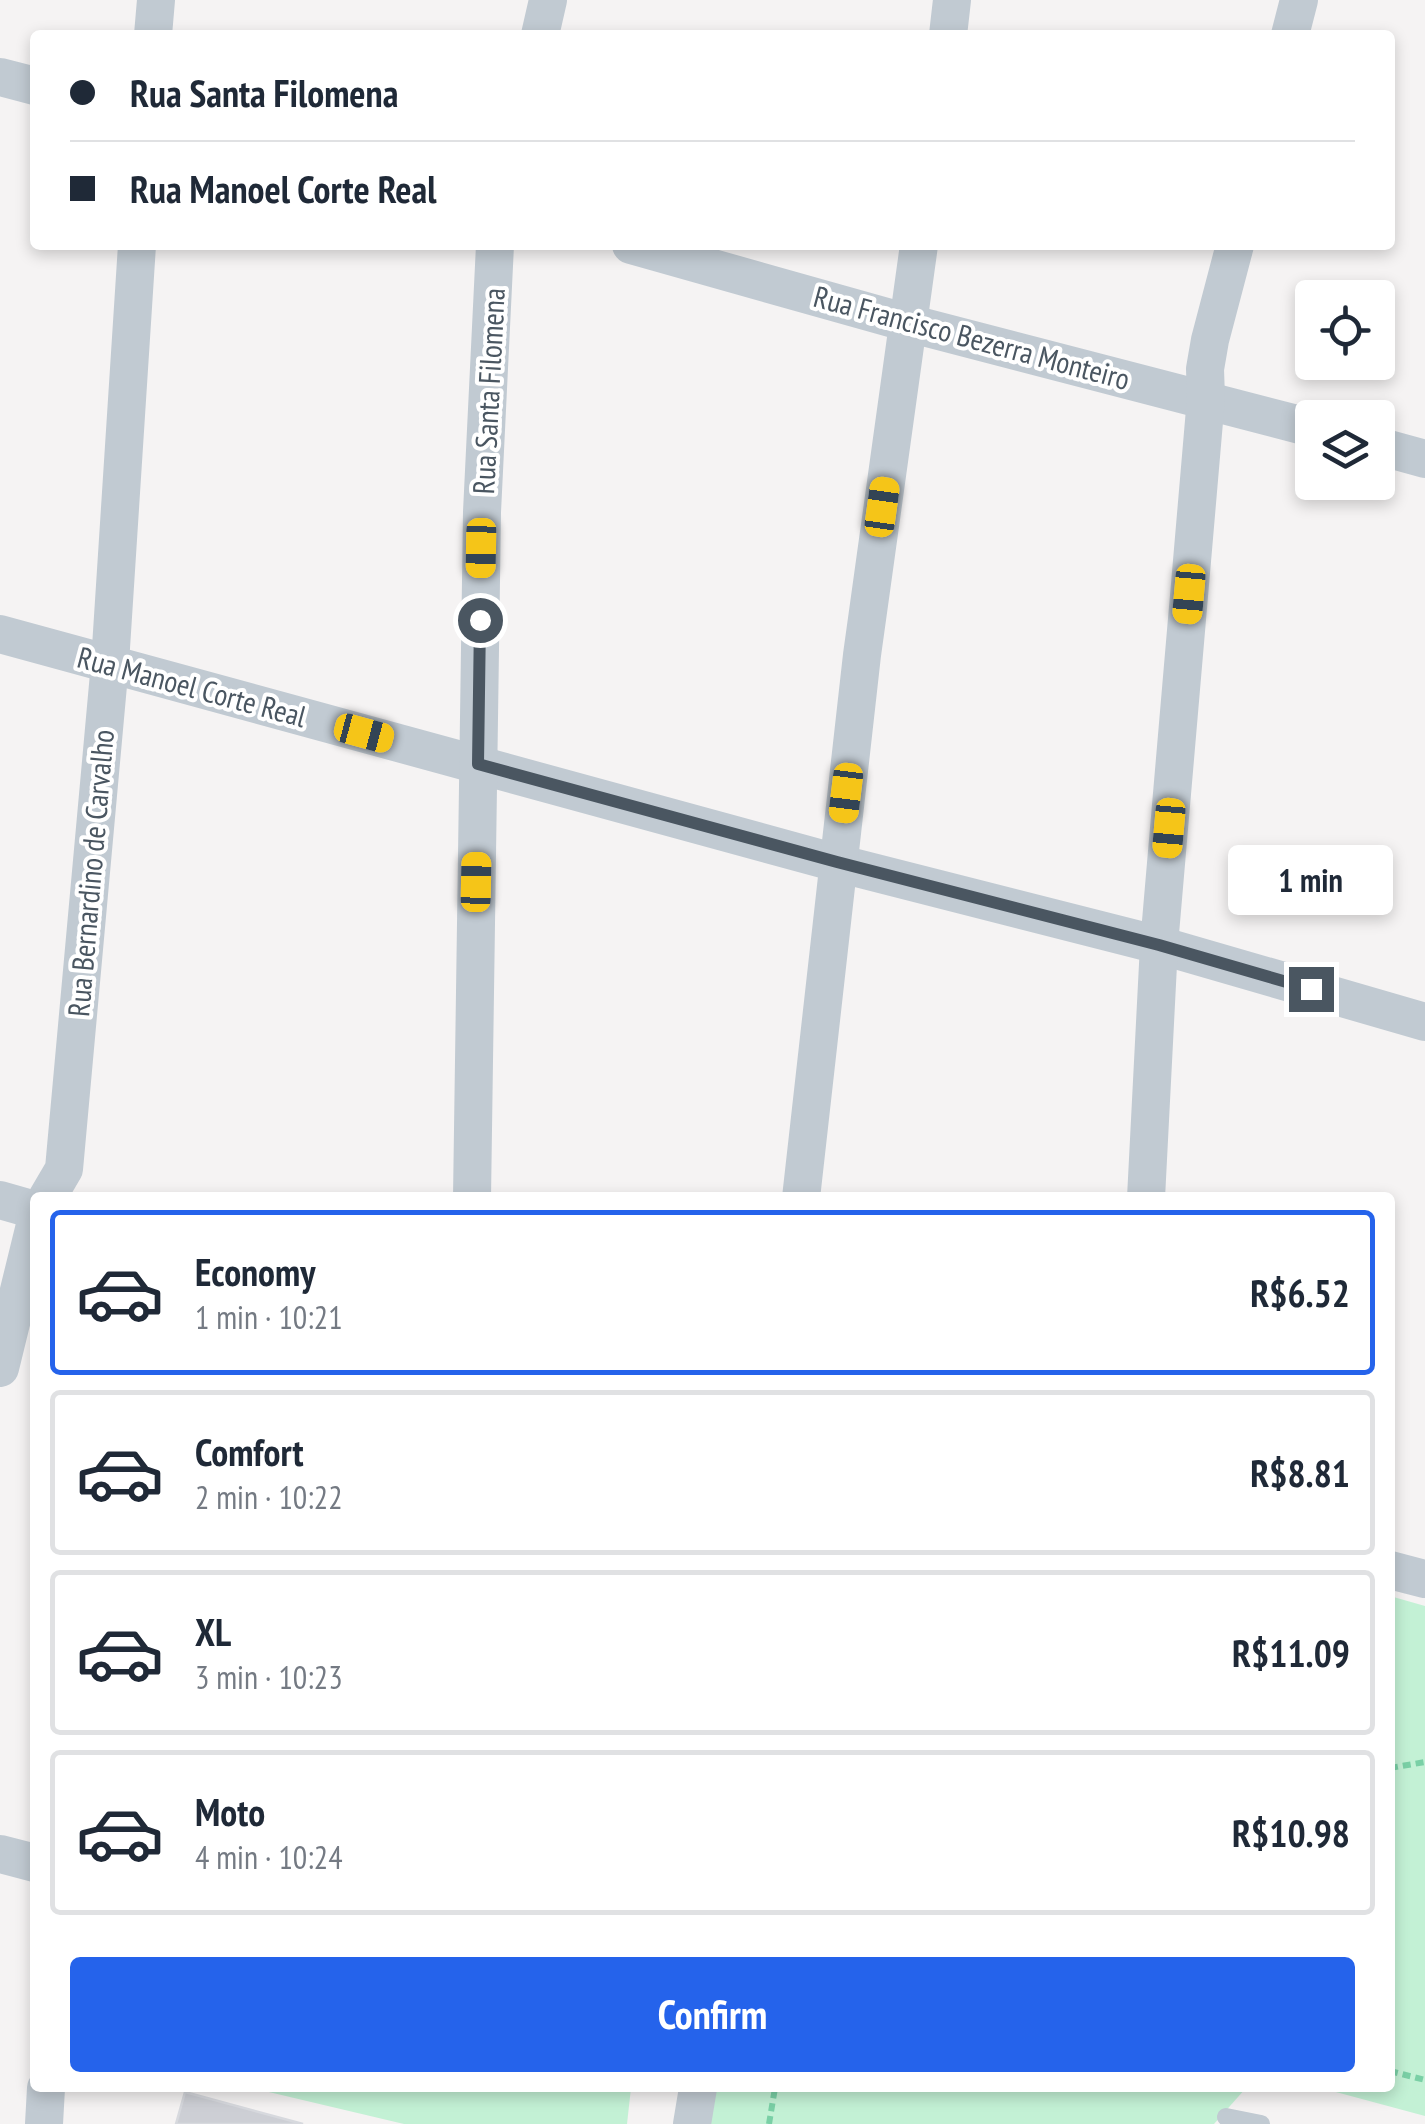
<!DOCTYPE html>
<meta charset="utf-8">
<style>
body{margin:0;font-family:"PT Sans Narrow",sans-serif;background:#f6f6f7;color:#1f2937;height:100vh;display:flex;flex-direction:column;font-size:38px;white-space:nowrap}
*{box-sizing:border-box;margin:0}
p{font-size:32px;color:#747a83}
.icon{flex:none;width:55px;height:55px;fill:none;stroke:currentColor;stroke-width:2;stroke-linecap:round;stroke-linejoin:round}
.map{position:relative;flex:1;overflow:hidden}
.panel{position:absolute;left:30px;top:1192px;width:1365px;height:900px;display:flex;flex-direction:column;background:#fff;border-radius:10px;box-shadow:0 5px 15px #0003}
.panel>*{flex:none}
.guide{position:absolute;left:30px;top:30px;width:1365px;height:220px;border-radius:10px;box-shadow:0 5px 15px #0003;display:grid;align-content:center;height:220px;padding:0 40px;background:#fff}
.controls{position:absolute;left:1295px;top:280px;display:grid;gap:20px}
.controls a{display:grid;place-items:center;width:100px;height:100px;border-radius:10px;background:#fff;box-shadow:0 5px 15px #0003;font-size:50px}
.end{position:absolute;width:45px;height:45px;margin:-22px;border:12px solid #4a5661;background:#fff;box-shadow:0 0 0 5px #fff}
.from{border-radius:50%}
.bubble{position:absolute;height:70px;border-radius:10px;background:#fff;box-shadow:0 5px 15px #0003;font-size:32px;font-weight:800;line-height:70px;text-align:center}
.car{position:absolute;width:30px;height:60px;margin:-30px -15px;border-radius:12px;box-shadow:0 0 8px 2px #0007;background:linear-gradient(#f5c518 24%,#345 0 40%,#f5c518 0 76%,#345 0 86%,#f5c518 0)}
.guide b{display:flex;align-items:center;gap:35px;height:95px;font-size:38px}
.guide b+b{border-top:2px solid #e0e1e3}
.guide i{width:25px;height:25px;background:#1f2937}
ul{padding:18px 0 0;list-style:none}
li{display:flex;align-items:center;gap:30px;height:165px;margin:0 20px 15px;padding:0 20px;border:5px solid #e0e1e3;border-radius:10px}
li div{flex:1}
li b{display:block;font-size:38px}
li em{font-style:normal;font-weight:800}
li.on{border-color:#2563eb}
li>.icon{width:90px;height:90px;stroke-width:1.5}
.action{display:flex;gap:20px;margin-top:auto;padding:20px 40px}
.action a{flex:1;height:115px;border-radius:10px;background:#2563eb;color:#fff;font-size:40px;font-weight:800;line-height:115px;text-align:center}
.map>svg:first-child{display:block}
.green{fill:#c3f1d5}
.building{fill:#cdcfd5;stroke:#d7d9de;stroke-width:2.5}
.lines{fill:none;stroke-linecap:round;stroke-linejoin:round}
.path{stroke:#7ad0a6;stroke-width:6;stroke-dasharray:8 5;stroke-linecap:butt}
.service{stroke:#c1cad2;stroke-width:18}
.minor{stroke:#c1cad2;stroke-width:38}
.route{stroke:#4a5661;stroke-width:12}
.labels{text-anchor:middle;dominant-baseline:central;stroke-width:8;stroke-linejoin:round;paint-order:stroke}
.street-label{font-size:30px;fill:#4a5661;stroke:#fff}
</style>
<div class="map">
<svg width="1425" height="2124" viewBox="0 0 1425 2124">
<rect width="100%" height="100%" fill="#f5f3f3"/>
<g class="green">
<polygon points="1390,1596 1425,1606 1425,2116 1321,2088 1390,2088"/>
<polygon points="252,2088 631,2088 627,2124 404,2124"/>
<polygon points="702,2088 1246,2088 1214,2124 697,2124"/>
</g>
<polygon class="building" points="185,2092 303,2124 176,2124"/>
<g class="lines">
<g class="path">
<polyline points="1390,1768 1425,1762"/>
<polyline points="1390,2071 1425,2080"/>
<polyline points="769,2124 775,2088"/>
</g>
<polyline class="service" points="1226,2117 1261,2124"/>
<g class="minor">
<polyline points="153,35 156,0"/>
<polyline points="540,35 548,0"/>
<polyline points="948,35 952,0"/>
<polyline points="1290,35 1299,0"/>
<polyline points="0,77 35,86"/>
<polyline points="631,245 908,323 1312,428"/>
<polyline points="1378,446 1425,459"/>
<polyline points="0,634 837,863 1159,945 1425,1022"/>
<polyline points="47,1198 64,1169 110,663 137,245"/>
<polyline points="472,1198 482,512 495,245"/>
<polyline points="801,1198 862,655 919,245"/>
<polyline points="1146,1198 1159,945 1206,398 1205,369 1210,340 1235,245"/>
<polyline points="0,1200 35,1210"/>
<polyline points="0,1368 35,1225"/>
<polyline points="1390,1570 1425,1579"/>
<polyline points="0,1854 35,1863"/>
<polyline points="44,2124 46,2088"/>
<polyline points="692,2124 698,2088"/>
</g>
</g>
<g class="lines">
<polyline class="route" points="480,620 478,764 837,862 1159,945 1311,989"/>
</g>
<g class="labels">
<g class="street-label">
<text transform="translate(972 337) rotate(15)">Rua Francisco Bezerra Monteiro</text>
<text transform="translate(488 391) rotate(-87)">Rua Santa Filomena</text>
<text transform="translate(192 686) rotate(15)">Rua Manoel Corte Real</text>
<text transform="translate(90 873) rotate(-85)">Rua Bernardino de Carvalho</text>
</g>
</g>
</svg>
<div class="controls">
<a><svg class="icon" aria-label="locate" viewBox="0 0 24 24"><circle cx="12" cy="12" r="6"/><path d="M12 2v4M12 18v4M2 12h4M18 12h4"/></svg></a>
<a><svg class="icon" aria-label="layers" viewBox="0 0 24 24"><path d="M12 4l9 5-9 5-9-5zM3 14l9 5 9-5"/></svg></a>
</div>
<i class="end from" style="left:480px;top:620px"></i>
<i class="end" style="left:1311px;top:989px"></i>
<div class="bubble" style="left:1228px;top:845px;width:165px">1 min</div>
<i class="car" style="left:882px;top:507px;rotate:8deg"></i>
<i class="car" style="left:481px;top:548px;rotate:181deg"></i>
<i class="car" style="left:1189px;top:594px;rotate:185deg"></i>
<i class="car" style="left:364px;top:733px;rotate:105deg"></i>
<i class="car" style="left:846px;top:793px;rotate:187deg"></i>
<i class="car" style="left:1169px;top:828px;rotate:185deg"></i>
<i class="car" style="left:476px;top:882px;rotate:1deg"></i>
<div class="guide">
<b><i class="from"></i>Rua Santa Filomena</b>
<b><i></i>Rua Manoel Corte Real</b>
</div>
<section class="panel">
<ul>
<li class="on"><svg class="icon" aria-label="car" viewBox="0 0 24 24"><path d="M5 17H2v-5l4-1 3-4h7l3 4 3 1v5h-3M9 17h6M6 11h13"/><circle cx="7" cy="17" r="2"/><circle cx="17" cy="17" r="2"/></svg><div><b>Economy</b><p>1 min · 10:21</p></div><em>R$6.52</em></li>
<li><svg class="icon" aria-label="car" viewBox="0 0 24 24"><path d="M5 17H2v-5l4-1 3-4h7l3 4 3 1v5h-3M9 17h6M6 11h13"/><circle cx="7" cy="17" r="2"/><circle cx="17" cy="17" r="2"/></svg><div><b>Comfort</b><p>2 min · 10:22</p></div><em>R$8.81</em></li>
<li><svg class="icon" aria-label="car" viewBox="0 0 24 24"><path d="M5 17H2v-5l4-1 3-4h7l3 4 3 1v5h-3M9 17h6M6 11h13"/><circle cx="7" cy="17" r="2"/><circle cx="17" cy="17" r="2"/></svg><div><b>XL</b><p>3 min · 10:23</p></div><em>R$11.09</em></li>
<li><svg class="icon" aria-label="car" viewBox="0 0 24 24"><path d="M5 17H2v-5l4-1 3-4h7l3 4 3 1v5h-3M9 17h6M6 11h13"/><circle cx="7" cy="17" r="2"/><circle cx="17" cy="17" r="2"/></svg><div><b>Moto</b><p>4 min · 10:24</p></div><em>R$10.98</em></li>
</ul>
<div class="action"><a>Confirm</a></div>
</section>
</div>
